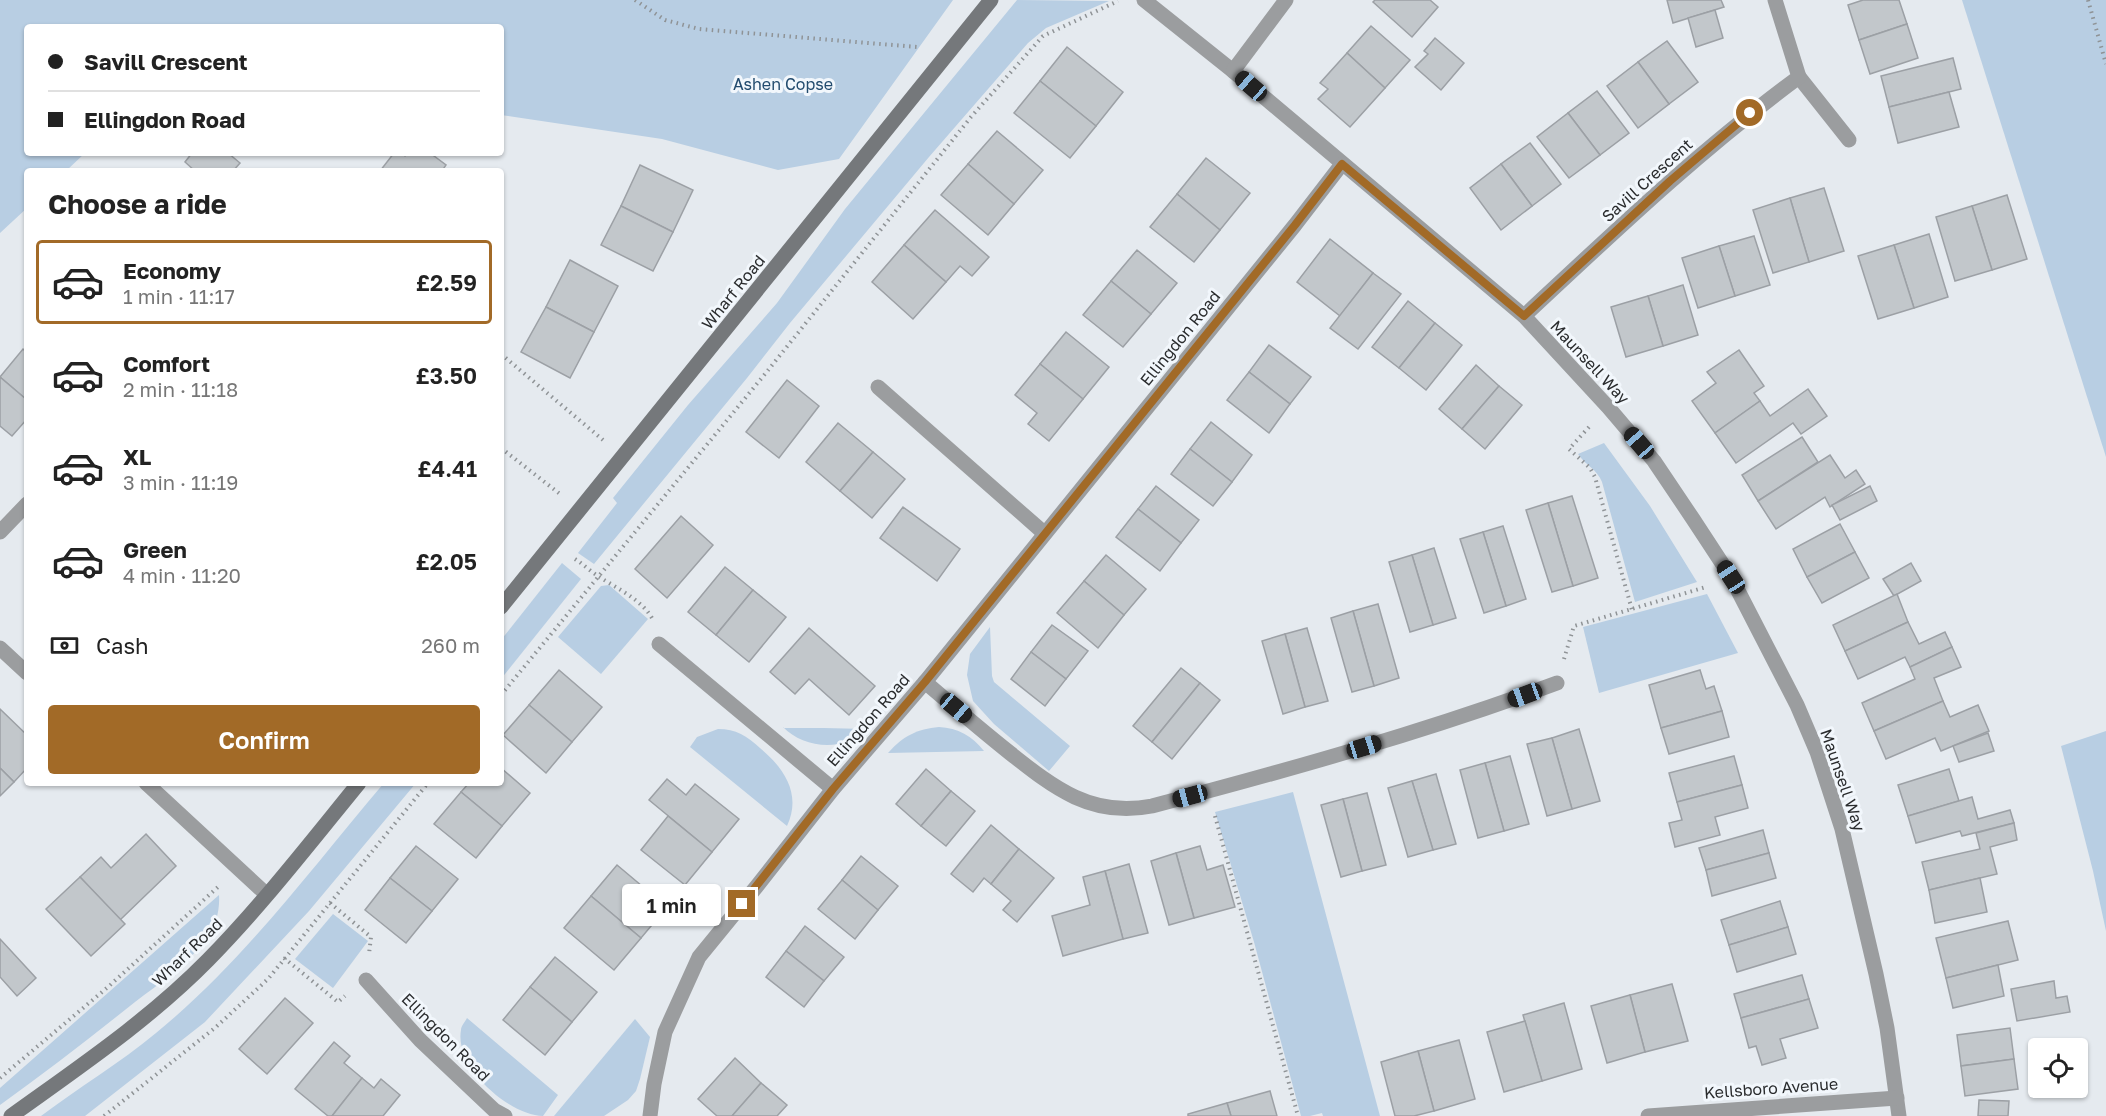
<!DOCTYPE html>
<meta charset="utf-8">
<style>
body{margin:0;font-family:"Golos Text",sans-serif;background:#f6f6f6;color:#222;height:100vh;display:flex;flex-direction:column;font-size:22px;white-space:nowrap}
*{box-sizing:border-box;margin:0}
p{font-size:20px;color:#767676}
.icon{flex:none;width:33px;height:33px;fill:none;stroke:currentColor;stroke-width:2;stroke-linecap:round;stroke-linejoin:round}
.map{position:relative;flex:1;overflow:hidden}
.panel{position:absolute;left:24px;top:168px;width:480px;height:618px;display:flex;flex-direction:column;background:#fff;border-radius:6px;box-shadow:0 2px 4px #0004}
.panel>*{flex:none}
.banner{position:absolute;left:24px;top:24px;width:480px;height:132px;border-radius:6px;box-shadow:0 2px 4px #0004;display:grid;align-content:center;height:132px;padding:0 24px;background:#fff}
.controls{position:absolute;left:2028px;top:1038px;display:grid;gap:12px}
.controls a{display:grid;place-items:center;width:60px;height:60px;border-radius:6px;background:#fff;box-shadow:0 2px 4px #0004;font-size:30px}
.end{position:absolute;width:27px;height:27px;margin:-14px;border:8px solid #a26a27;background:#fff;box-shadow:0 0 0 3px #fff}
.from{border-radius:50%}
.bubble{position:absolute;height:42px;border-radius:6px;background:#fff;box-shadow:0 2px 4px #0004;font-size:20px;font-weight:600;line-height:42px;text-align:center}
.car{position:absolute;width:18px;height:36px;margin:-18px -9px;border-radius:8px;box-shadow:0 0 4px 2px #0007;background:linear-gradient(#222 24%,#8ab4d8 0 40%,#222 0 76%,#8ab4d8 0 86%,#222 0)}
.banner b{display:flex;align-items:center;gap:21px;height:57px;font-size:22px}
.banner b+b{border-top:2px solid #e0e0e0}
.banner i{width:15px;height:15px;background:#222}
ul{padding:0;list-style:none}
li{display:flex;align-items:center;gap:18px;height:84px;margin:0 12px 9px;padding:0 12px;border:3px solid transparent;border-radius:6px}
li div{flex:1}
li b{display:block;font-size:22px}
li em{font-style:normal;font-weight:600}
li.active{border-color:#a26a27}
li>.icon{width:54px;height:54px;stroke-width:1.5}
h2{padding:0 24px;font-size:27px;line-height:72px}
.pay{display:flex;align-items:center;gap:15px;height:66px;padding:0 24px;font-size:22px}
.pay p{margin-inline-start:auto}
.action{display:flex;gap:12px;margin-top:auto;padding:12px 24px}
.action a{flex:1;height:69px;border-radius:6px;background:#a26a27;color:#fff;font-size:24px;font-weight:600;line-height:69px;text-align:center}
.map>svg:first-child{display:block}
.green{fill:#b8cee3}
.building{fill:#c2c7cb;stroke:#9ca0a5;stroke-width:1.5}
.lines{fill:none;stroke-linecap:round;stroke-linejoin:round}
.path{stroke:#8f9396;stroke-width:4;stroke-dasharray:1.5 4.5;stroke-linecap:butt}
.minor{stroke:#9b9d9f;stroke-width:15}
.secondary{stroke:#75787b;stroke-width:15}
.route{stroke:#a26a27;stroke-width:8}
.labels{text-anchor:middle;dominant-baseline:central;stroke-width:6;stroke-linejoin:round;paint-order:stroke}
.park-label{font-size:16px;fill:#224b6e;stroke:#f2f7fc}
.street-label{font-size:16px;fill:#2a2c2e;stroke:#f2f7fc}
</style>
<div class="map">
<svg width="2106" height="1116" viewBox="0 0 2106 1116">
<rect width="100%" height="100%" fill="#e5eaef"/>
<g class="green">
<polygon points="0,0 953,0 839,159 778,170 662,139 501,115 501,27 27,27 27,153 85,153 66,171 27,171 27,208 0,233"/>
<polygon points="1017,0 1109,1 1046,28 1028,43 929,157 790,323 747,378 594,564 578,553 617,503 613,498 688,405 777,303 845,209"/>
<polygon points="1962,0 2106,0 2106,457"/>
<path d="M 1604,443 L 1650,506 L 1697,582 L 1635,602 L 1602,482 C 1597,469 1585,465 1578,454 Z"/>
<polygon points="562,563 581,579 501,679 501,640"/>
<polygon points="609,585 648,619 601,674 558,637 601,586"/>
<polygon points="1707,594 1738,653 1599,693 1583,627"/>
<polygon points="990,627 992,676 994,682 1070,746 1049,771 994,724 973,701 967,675 970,654"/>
<path d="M 783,727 L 782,727 L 866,729 C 844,753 803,748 783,727 Z"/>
<path d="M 939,727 C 958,728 972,736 984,751 L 888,753 C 903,736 917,729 939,727 Z"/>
<path d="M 718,729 C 736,729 747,736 760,748 C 784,768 802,794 787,826 L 690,747 L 697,737 Z"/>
<polygon points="2106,731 2106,931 2093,871 2061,746"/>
<path d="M 384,783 L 416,783 L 309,911 L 205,1022 L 85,1116 L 41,1116 C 78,1088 120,1063 156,1033 C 244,961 311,869 384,783 Z"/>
<polygon points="1293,792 1380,1116 1323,1116 1322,1113 1310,1116 1301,1116 1254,942 1215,812"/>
<path d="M 219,895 C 220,910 216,926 207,938 C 188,964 160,983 135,1002 C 91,1037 46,1072 0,1105 L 0,1088 Z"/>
<polygon points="333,914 368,941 333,988 295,959"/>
<path d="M 467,1018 L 558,1095 L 543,1116 C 510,1116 454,1067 461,1030 C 461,1026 465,1022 467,1018 Z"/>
<polygon points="635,1019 650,1037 640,1079 636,1091 628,1100 604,1116 554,1116"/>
</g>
<g class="building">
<polygon points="1375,0 1430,0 1438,7 1412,37 1373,2"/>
<polygon points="1667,0 1721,0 1724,7 1673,23"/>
<polygon points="1863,0 1899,0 1907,24 1859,40 1848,5"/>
<polygon points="1715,10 1723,38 1696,47 1688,18"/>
<polygon points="1907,24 1918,58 1870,74 1859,40"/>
<polygon points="1371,26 1410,60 1385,88 1347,53"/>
<polygon points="1435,38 1464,63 1441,90 1415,67 1428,54 1424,51"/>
<polygon points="1667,41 1698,82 1669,104 1638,62"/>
<polygon points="1067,47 1123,92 1096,126 1040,81"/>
<polygon points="1347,53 1385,88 1350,127 1318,99 1328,89 1320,83"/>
<polygon points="1953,58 1961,89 1889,107 1881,76"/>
<polygon points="1638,62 1669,104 1638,128 1607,86"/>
<polygon points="1040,81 1096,126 1070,158 1014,113"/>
<polygon points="1597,91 1629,133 1600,155 1568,113"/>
<polygon points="1949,92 1959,127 1898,143 1889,107"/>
<polygon points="1568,113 1600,155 1569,178 1537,137"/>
<polygon points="997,131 1043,170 1014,204 968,164"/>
<polygon points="1530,143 1561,184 1532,206 1501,164"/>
<polygon points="192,153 228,153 240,163 233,171 195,171 185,162"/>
<polygon points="394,153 401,153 405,156 407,153 430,153 446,165 442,171 380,171"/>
<polygon points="1206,158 1250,193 1220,230 1177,194"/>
<polygon points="968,164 1014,204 988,235 941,195"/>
<polygon points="1501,164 1532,206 1501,230 1470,188"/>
<polygon points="640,165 693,190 673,232 621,206"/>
<polygon points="1824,188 1844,251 1809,262 1790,198"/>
<polygon points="1177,194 1220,230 1194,262 1150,227"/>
<polygon points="2007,195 2027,259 1992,270 1972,206"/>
<polygon points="1790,198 1809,262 1773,273 1753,210"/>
<polygon points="621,206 673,232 653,271 601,245"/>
<polygon points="1972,206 1992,270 1955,281 1936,217"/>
<polygon points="935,210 989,257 972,276 960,266 946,282 904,245"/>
<polygon points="1929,234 1948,297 1914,308 1894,245"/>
<polygon points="1754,236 1770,285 1735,296 1719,246"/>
<polygon points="1330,239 1373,273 1340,316 1297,282"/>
<polygon points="904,245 946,282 913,319 872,282"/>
<polygon points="1894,245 1914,308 1878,319 1858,256"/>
<polygon points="1719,246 1735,296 1698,308 1682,258"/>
<polygon points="1137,250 1177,283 1151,314 1111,281"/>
<polygon points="570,260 618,286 594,332 546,307"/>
<polygon points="1373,273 1401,294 1358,349 1330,328"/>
<polygon points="1111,281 1151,314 1123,347 1083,315"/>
<polygon points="1683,285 1698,335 1663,346 1648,296"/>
<polygon points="1648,296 1663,346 1626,357 1611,307"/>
<polygon points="1408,301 1435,323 1399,368 1372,347"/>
<polygon points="546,307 594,332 570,378 521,352"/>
<polygon points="1435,323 1462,345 1426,390 1399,368"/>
<polygon points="1066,332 1109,367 1083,399 1040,364"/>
<polygon points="1269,345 1311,377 1290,404 1249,372"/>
<polygon points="23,349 27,353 27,400 0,377"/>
<polygon points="1739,350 1764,386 1754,393 1760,401 1715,433 1692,401 1716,383 1707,372"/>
<polygon points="1040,364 1083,399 1049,441 1028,424 1037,413 1015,395"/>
<polygon points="1476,365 1499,386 1462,429 1439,409"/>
<polygon points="1249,372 1290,404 1269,433 1227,400"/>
<polygon points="0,377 27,400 27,419 12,436 0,426"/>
<polygon points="787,380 819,406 779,458 746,432"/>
<polygon points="1499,386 1522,405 1485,449 1462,429"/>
<polygon points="1808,389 1827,416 1801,434 1793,423 1736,463 1715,433 1760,401 1770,416"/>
<polygon points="1211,422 1252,455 1232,482 1190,449"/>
<polygon points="838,423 873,452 840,491 806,462"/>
<polygon points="1802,437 1818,462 1758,501 1742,475"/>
<polygon points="1190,449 1232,482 1213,506 1171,474"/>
<polygon points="873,452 905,479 872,518 840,491"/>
<polygon points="1830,455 1845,478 1856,470 1865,484 1830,507 1825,497 1776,529 1758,501"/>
<polygon points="1156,486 1199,520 1181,543 1138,509"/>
<polygon points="1870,486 1877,501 1840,520 1832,505"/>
<polygon points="1572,496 1598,578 1573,586 1548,503"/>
<polygon points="1548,503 1573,586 1552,592 1526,510"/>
<polygon points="903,507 960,549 937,581 880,538"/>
<polygon points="1138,509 1181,543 1160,571 1116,537"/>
<polygon points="681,516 713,545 667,598 635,569"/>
<polygon points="1840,524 1855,552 1807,577 1793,549"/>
<polygon points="1503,526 1526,599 1506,606 1483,532"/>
<polygon points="1483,532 1506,606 1484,613 1460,539"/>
<polygon points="1434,548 1456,618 1433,625 1412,555"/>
<polygon points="1855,552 1869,578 1822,603 1807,577"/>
<polygon points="1106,555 1146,589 1124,615 1084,581"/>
<polygon points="1412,555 1433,625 1410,632 1389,562"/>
<polygon points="1911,563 1921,581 1894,596 1883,579"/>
<polygon points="725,567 753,590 716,635 688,612"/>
<polygon points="1084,581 1124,615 1098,648 1057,613"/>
<polygon points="753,590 786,617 749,662 716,635"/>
<polygon points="1897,594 1908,622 1845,651 1833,625"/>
<polygon points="1378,604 1399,678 1374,686 1353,611"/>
<polygon points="1353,611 1374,686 1352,692 1331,618"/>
<polygon points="1908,622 1919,644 1945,632 1952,647 1910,667 1905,657 1858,679 1845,651"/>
<polygon points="1052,625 1088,651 1066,679 1031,652"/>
<polygon points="809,628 875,686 849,715 809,679 795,694 770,672"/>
<polygon points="1307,628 1328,701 1305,707 1285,634"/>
<polygon points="1285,634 1305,707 1283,714 1262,641"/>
<polygon points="1952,647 1961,667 1934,678 1943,701 1874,731 1862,703 1915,679 1910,667"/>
<polygon points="1031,652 1066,679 1045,706 1011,679"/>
<polygon points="1181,668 1200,683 1152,742 1133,726"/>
<polygon points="559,670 602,707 572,742 529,705"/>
<polygon points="1700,670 1706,689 1714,686 1722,711 1661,728 1649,685"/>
<polygon points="1200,683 1220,700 1172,759 1152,742"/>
<polygon points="1943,701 1950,717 1978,705 1989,731 1941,751 1935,738 1886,759 1874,731"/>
<polygon points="529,705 572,742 546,773 503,735"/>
<polygon points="0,709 27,735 27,768 14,782 0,768"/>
<polygon points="1722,711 1729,737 1669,754 1661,728"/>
<polygon points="1579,729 1600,801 1572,809 1552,738"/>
<polygon points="1988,733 1994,751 1959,762 1953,746"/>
<polygon points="1552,738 1572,809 1547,816 1527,744"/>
<polygon points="1510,756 1529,824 1504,831 1485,763"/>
<polygon points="1734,756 1742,785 1677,802 1669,773"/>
<polygon points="1485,763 1504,831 1478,838 1460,770"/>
<polygon points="0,768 14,782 0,796"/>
<polygon points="501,768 530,793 502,826 461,792 469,783 501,783"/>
<polygon points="926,769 951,791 921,826 896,804"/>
<polygon points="1949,769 1959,801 1908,816 1898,785"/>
<polygon points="1436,774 1456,844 1433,850 1412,781"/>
<polygon points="667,779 686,795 695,784 739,819 712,852 649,800"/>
<polygon points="1412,781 1433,850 1408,857 1388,788"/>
<polygon points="1742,785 1748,808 1715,817 1720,835 1675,847 1669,823 1682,820 1677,802"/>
<polygon points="951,791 975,811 946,846 921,826"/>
<polygon points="461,792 502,826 476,858 434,824"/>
<polygon points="1367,793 1386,865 1362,871 1343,799"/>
<polygon points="1972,797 1978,819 2010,810 2014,823 1962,836 1960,831 1916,843 1908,816"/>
<polygon points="1343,799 1362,871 1341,877 1321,805"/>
<polygon points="668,816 712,852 685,885 641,850"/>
<polygon points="2014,823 2017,840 1990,847 1997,874 1929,890 1922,862 1980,849 1976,833"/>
<polygon points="991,825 1019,849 991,884 984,878 973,892 951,874"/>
<polygon points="1763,830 1769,853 1706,870 1699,848"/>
<polygon points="146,834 176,866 120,920 80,877 101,857 111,868"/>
<polygon points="416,846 458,879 432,911 390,878"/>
<polygon points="1200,846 1207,870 1223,865 1235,907 1194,918 1176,853"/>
<polygon points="1019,849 1054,878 1017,922 1003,910 1011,901 991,884"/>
<polygon points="1176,853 1194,918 1169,925 1151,861"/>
<polygon points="1769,853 1776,878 1712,896 1706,870"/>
<polygon points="861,856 898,886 878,910 842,880"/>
<polygon points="1129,864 1148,933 1123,939 1105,871"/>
<polygon points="617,865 667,907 641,938 591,896"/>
<polygon points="1105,871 1123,939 1063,956 1052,916 1090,905 1083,877"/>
<polygon points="80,877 125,924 91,956 46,909"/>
<polygon points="390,878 432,911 406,943 365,910"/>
<polygon points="1980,878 1987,912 1935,923 1929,890"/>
<polygon points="842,880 878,910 855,939 818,909"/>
<polygon points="591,896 641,938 614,970 564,928"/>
<polygon points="1780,901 1788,927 1729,945 1721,920"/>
<polygon points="2008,921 2018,960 1946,978 1936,938"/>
<polygon points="805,926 844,957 824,981 786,951"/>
<polygon points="1788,927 1796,954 1737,972 1729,945"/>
<polygon points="0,939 36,978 17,996 0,977"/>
<polygon points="786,951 824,981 804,1007 766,977"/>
<polygon points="555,957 597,992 572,1022 530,987"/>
<polygon points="1998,965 2004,996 1953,1008 1946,978"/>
<polygon points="1802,975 1809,999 1741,1018 1734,994"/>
<polygon points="2054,981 2056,998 2067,996 2070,1012 2017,1021 2011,989"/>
<polygon points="1672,984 1688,1041 1645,1052 1630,995"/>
<polygon points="530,987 572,1022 545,1055 503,1020"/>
<polygon points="1630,995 1645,1052 1607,1063 1591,1006"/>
<polygon points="285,998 313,1023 267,1074 239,1049"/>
<polygon points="1809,999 1818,1028 1780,1039 1786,1058 1762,1065 1756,1046 1749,1048 1741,1018"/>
<polygon points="1564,1003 1582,1069 1542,1081 1523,1015"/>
<polygon points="1525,1021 1542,1081 1504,1092 1487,1032"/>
<polygon points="2010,1028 2014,1059 1961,1066 1957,1035"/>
<polygon points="1459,1040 1475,1099 1434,1111 1418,1051"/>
<polygon points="334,1042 350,1056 344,1063 362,1078 332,1116 328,1116 295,1089"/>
<polygon points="1418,1051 1434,1111 1414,1116 1395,1116 1381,1062"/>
<polygon points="735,1058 761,1083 732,1116 717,1116 698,1099"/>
<polygon points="2014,1059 2018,1089 1965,1096 1961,1066"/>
<polygon points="362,1078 374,1088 381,1079 400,1095 383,1116 332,1116"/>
<polygon points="761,1083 787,1105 777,1116 732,1116"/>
<polygon points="1270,1091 1277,1116 1231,1116 1227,1103"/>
<polygon points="1979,1100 2009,1101 2008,1116 1978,1116"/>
<polygon points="1227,1103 1231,1116 1188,1116 1188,1114"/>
</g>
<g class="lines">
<g class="path">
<polyline points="635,0 665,20 699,29 917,47"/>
<polyline points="2088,0 2106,64"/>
<polyline points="501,354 603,440"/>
<polyline points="1589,427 1569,449 1590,468 1595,477 1632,610"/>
<polyline points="501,448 560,494"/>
<path d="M 575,559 C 583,564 590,571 598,576 C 616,588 643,600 653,620"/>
<polyline points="1564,659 1574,626 1706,587"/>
<polyline points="501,695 765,374 971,117 1043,36 1118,1"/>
<polyline points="1215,816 1298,1116"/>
<polyline points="330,903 371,937 369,954"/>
<polyline points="284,958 338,1002 345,996"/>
<polyline points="0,1078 108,987 218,887"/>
<polyline points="104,1116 216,1027 268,979 428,783"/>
</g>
<g class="minor">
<polyline points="1144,0 1233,71 1524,316 1608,407 1654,461 1693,519 1731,577 1797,705 1817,752 1842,829 1876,974 1887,1028 1899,1116"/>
<polyline points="1233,71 1286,0"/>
<polyline points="1799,77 1849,140"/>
<path d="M 1524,316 C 1613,233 1701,149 1799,77 L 1775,0"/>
<polyline points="878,387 1044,533"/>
<polyline points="0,532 27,504"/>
<polyline points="659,644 833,789"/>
<polyline points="0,648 27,673"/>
<path d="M 925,682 C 953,706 981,730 1010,753 C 1054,788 1092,818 1152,806 C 1289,770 1424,732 1557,683"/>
<polyline points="146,783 266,894"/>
<polyline points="366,980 420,1040 494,1110 505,1116"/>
<polyline points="650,1116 654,1084 665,1032 699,957 757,886 833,789 925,682 1295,225 1342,164"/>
<polyline points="1648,1116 1897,1098"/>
</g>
<g class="secondary">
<polyline points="501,607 991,0"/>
<path d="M 11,1116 C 79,1067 149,1020 208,960 C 262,905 310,843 359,783"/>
</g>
</g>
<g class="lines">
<polyline class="route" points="742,904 833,789 925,682 1295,225 1342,164 1524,316 1670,181 1750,113"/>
</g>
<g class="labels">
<g class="park-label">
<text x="783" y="84">Ashen Copse</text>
</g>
<g class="street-label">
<text transform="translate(1647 180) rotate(-42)">Savill Crescent</text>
<text transform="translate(733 292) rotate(-51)">Wharf Road</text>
<text transform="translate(1180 338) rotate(-51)">Ellingdon Road</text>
<text transform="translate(1590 362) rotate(47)">Maunsell Way</text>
<text transform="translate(868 720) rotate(-49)">Ellingdon Road</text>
<text transform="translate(1843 780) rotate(71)">Maunsell Way</text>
<text transform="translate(187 952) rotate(-44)">Wharf Road</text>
<text transform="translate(446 1037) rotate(45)">Ellingdon Road</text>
<text transform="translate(1771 1088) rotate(-4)">Kellsboro Avenue</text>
</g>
</g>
</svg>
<div class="controls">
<a><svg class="icon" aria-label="locate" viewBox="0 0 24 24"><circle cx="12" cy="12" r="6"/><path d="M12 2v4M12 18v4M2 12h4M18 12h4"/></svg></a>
</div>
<i class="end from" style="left:1750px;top:113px"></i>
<i class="end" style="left:742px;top:904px"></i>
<div class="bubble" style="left:622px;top:884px;width:99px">1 min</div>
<i class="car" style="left:1251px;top:86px;rotate:311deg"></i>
<i class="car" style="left:1639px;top:443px;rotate:319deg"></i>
<i class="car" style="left:1731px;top:577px;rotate:327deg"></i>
<i class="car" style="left:1525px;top:695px;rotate:250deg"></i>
<i class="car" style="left:956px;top:708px;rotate:130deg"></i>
<i class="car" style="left:1364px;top:747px;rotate:73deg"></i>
<i class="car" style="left:1190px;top:796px;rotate:255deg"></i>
<div class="banner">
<b><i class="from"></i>Savill Crescent</b>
<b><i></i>Ellingdon Road</b>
</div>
<section class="panel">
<h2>Choose a ride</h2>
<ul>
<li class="active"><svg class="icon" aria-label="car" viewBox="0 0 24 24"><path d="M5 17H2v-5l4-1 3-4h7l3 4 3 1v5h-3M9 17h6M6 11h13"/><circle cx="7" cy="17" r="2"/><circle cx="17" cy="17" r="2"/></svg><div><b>Economy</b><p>1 min · 11:17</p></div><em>£2.59</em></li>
<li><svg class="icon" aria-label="car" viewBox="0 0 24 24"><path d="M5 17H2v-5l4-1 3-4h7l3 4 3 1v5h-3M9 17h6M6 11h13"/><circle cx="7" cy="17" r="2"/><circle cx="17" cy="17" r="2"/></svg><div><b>Comfort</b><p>2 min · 11:18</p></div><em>£3.50</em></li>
<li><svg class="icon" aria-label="car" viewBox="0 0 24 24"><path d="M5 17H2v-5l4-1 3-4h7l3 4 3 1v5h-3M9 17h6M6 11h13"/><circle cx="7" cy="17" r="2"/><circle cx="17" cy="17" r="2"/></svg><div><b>XL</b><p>3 min · 11:19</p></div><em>£4.41</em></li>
<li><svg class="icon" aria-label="car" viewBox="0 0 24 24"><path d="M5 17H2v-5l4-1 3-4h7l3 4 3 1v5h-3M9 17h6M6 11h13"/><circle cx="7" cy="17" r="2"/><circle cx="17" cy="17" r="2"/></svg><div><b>Green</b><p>4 min · 11:20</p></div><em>£2.05</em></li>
</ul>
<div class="pay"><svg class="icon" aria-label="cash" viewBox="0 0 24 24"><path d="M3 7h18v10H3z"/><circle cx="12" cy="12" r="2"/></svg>Cash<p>260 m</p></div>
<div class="action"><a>Confirm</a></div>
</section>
</div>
